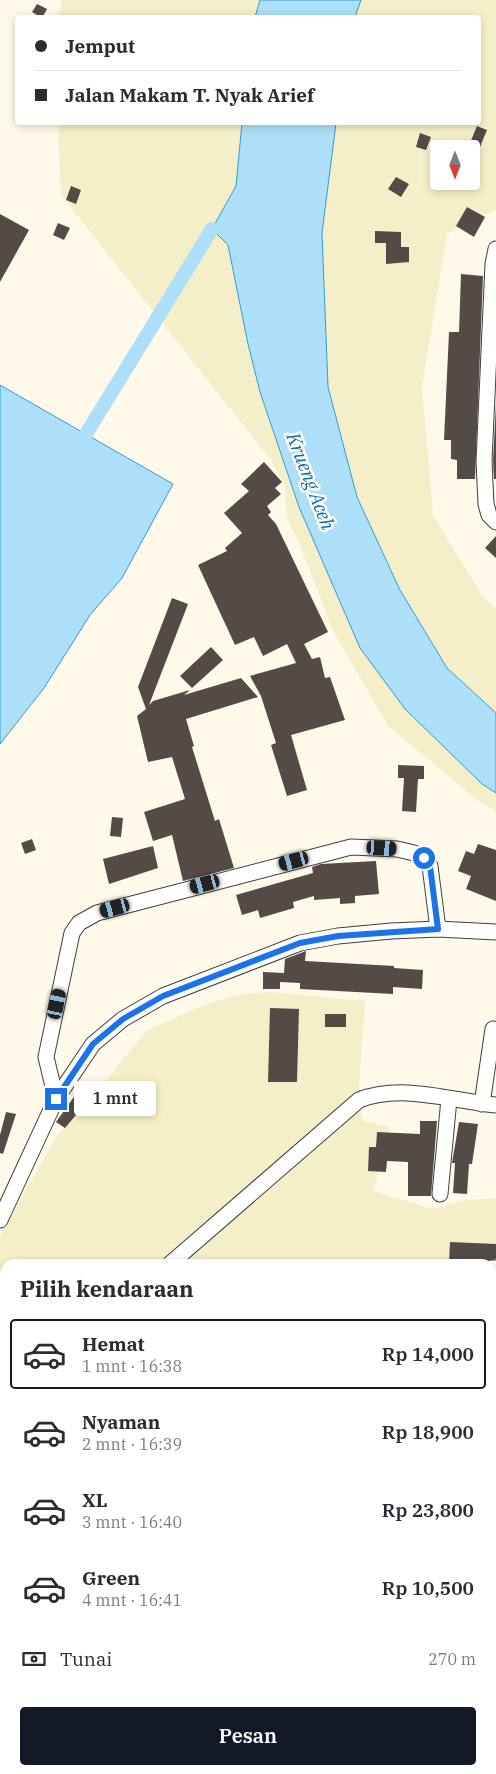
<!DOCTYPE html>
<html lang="id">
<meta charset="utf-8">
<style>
body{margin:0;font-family:"IBM Plex Serif",serif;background:#f2f2f3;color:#2b2b33;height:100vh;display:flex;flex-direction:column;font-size:19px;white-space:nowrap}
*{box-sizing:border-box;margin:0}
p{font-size:16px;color:#7c7c81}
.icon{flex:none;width:28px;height:28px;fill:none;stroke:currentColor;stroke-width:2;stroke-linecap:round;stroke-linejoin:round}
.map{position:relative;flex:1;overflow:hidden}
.drawer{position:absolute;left:0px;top:1259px;width:496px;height:516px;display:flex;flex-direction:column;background:#fff;border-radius:15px 15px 0 0;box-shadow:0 2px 8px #0003}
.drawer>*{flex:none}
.top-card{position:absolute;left:15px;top:15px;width:466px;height:110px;border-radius:5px;box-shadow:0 2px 8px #0003;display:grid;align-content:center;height:110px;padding:0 20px;background:#fff}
.needle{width:32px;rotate:180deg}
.controls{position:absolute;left:430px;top:140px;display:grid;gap:10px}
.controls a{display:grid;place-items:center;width:50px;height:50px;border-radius:5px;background:#fff;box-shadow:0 2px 8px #0003;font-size:25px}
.end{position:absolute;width:22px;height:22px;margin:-11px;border:6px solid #1a73e8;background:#fff;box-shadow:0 0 0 2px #fff}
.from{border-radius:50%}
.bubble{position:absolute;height:35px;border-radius:5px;background:#fff;box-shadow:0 2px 8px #0003;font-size:16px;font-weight:600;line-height:35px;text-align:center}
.car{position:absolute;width:15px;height:30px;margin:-15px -8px;border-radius:6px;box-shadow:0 0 4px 1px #0007;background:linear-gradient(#222 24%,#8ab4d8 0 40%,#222 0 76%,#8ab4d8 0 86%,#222 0)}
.top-card b{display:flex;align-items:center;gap:18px;height:48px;font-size:19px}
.top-card b+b{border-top:1px solid #e1e1e2}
.top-card i{width:12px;height:12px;background:#2b2b33}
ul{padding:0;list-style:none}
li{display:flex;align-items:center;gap:15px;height:70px;margin:0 10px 8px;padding:0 10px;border:2px solid transparent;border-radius:5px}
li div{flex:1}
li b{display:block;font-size:19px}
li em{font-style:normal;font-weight:600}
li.current{border-color:#111827}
li>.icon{width:45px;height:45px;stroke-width:1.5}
h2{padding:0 20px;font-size:22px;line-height:60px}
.pay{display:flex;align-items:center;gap:12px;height:55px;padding:0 20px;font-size:19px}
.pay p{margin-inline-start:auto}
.action{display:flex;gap:10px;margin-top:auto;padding:10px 20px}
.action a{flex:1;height:58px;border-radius:5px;background:#111827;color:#fff;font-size:20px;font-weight:600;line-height:58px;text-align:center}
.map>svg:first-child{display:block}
.farmland{fill:#f5efc9;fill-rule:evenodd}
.water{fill:#ade0f8;stroke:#329bd0}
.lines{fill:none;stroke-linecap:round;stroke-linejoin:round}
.canal{stroke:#ade0f8;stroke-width:14}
.building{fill:#544b47}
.minor-casing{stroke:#3e3e3e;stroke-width:17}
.minor{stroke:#fff;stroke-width:15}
.route{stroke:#1a73e8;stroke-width:6}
.labels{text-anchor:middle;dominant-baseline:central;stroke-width:5;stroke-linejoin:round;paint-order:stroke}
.water-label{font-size:19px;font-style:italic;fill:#126a9f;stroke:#fff}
</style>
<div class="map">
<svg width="496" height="1774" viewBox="0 0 496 1774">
<rect width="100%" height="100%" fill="#fff9e9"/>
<g class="farmland">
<path d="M 61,0 L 496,0 L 496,209 L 447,234 L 422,387 L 433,515 L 481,594 L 496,609 L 496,811 L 477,800 L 388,726 L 333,631 L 302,550 L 287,518 L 285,487 L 270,459 L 61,195 L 58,123 L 479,122 L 479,18 L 59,17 ZM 439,149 L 471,149 L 471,181 L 439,181 Z"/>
<path d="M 269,992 L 365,1001 L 358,1098 L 363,1121 L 390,1127 L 373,1191 L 433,1209 L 465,1200 L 496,1198 L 496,1774 L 0,1774 L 0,1236 L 56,1137 L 98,1091 L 146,1031 L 197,1008 L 236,995 ZM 5,1264 L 491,1264 L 491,1770 L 5,1770 Z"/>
</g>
<g class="water">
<polygon points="260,0 361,0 355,17 255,17"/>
<polygon points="242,123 336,123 322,233 328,387 357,497 400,590 447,668 496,713 496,793 482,784 405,709 360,648 299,507 260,392 248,344 228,245 212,229 236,186"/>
<polygon points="0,385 173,484 122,578 90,615 44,688 0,744"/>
</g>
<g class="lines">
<polyline class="canal" points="86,434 212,229"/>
</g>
<g class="building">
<polygon points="37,4 47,9 42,18 32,12"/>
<polygon points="477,126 487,130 480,147 470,143"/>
<polygon points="420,133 431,137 426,150 416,147"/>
<polygon points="396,177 409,184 401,197 388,189"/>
<polygon points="71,186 81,190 76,204 66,200"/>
<polygon points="467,207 485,217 474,237 456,226"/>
<polygon points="0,214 29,230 0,282"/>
<polygon points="58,223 70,228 64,240 53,235"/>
<polygon points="375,231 401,232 401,247 409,247 409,262 386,264 386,243 375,243"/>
<polygon points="461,274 483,276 475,479 457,479 457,460 451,459 451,440 444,440 449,332 459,332"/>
<polygon points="496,404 496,479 494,479 493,461"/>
<polygon points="264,462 282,482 275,488 281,494 267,506 271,512 268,515 276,524 328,632 304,644 312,659 320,657 325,678 330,677 345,720 291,735 307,790 287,796 271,745 276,743 261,696 250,676 296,663 287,644 263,656 254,637 235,645 198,565 227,551 225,548 242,533 224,513 249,491 241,484"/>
<polygon points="496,536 496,558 485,548"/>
<polygon points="172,598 188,604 149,705 153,701 190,690 184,695 241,678 258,697 186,719 194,746 192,747 215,821 219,819 234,868 183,881 172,835 153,841 144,812 185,799 172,757 148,762 137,716 146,709 138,687"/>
<polygon points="211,647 223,660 192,688 180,676"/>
<polygon points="398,765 424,766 424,779 418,779 416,812 402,811 404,778 398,778"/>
<polygon points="112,817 123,818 121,837 110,836"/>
<polygon points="32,839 36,850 25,854 21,843"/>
<polygon points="478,844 496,850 496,901 466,889 471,876 458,871 466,851 474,854"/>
<polygon points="153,846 158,868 109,884 103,859"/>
<polygon points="376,861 379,894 355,896 355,903 340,904 340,898 314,900 314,896 293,902 294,908 260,918 258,910 242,915 236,895 313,873 312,867 321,864"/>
<polygon points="306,951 305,961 394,966 394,968 423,970 422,989 393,987 393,994 300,989 300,983 280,982 280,989 263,989 263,972 284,973 285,959"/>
<polygon points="270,1008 299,1009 297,1082 268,1082"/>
<rect x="325" y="1014" width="21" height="13"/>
<polygon points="76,1094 87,1102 65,1128 56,1122"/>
<polygon points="6,1112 16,1114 3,1154 0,1153 0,1135"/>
<polygon points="420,1121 437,1121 431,1196 408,1196 408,1162 387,1161 386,1172 368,1171 369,1147 376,1147 377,1132 420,1134"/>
<polygon points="459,1122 478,1124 472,1164 469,1164 467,1194 453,1193 455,1163 452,1163"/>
<polygon points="450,1242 496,1244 496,1259 484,1262 449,1262"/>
</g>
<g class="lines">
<defs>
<g id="minor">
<polyline points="496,249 493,264 484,461 486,504 489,515 496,522"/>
<polyline points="56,1099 46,1057 72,933 79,923 97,913 351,847 397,849 414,853 424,858 430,866 438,929"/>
<polyline points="482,1104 493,1029"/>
<polyline points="440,1194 449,1099"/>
<polyline points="0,1220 56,1099 93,1044 123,1019 163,996 300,943 338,936 391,931 438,929 496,932"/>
<path d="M 170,1264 L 359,1100 C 402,1083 451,1101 496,1105"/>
<polyline points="491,1268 496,1268"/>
<polyline points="0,1405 5,1401"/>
<polyline points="491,1521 496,1521"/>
<polyline points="91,1770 91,1774"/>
</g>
</defs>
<use href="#minor" class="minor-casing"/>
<use href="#minor" class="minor"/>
</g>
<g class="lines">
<polyline class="route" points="56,1099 93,1044 123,1019 163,996 300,943 338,936 438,929 430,866 424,858"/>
</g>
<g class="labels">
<g class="water-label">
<text transform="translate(311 481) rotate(69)">Krueng Aceh</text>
</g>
</g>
</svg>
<div class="controls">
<a><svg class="needle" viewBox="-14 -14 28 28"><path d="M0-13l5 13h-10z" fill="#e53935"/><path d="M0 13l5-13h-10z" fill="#7c7c81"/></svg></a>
</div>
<i class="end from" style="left:424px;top:858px"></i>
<i class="end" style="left:56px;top:1099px"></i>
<div class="bubble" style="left:74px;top:1081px;width:82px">1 mnt</div>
<i class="car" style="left:382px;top:848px;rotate:93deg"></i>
<i class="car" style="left:294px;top:861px;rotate:255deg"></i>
<i class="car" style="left:205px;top:884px;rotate:255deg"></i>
<i class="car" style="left:115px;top:908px;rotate:255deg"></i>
<i class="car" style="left:57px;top:1004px;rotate:12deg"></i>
<div class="top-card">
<b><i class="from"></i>Jemput</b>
<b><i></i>Jalan Makam T. Nyak Arief</b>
</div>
<section class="drawer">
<h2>Pilih kendaraan</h2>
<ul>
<li class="current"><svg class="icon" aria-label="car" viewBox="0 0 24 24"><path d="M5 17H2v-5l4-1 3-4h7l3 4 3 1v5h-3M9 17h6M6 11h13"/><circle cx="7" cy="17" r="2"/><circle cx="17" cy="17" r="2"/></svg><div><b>Hemat</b><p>1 mnt · 16:38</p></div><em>Rp 14,000</em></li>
<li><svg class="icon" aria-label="car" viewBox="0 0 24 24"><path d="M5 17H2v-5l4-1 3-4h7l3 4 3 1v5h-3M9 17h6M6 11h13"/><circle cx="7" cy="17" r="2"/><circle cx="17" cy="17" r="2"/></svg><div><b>Nyaman</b><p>2 mnt · 16:39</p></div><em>Rp 18,900</em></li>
<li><svg class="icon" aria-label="car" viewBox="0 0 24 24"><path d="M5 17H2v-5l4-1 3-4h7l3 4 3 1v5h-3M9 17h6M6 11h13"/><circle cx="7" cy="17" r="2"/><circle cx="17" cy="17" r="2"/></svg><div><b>XL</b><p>3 mnt · 16:40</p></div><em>Rp 23,800</em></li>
<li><svg class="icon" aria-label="car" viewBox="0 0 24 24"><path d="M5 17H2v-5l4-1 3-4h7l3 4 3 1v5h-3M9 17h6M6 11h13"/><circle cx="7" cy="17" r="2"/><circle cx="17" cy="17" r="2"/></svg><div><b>Green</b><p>4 mnt · 16:41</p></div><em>Rp 10,500</em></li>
</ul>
<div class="pay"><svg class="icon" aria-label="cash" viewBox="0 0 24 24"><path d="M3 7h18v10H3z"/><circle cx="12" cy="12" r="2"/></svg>Tunai<p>270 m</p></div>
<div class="action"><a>Pesan</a></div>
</section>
</div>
